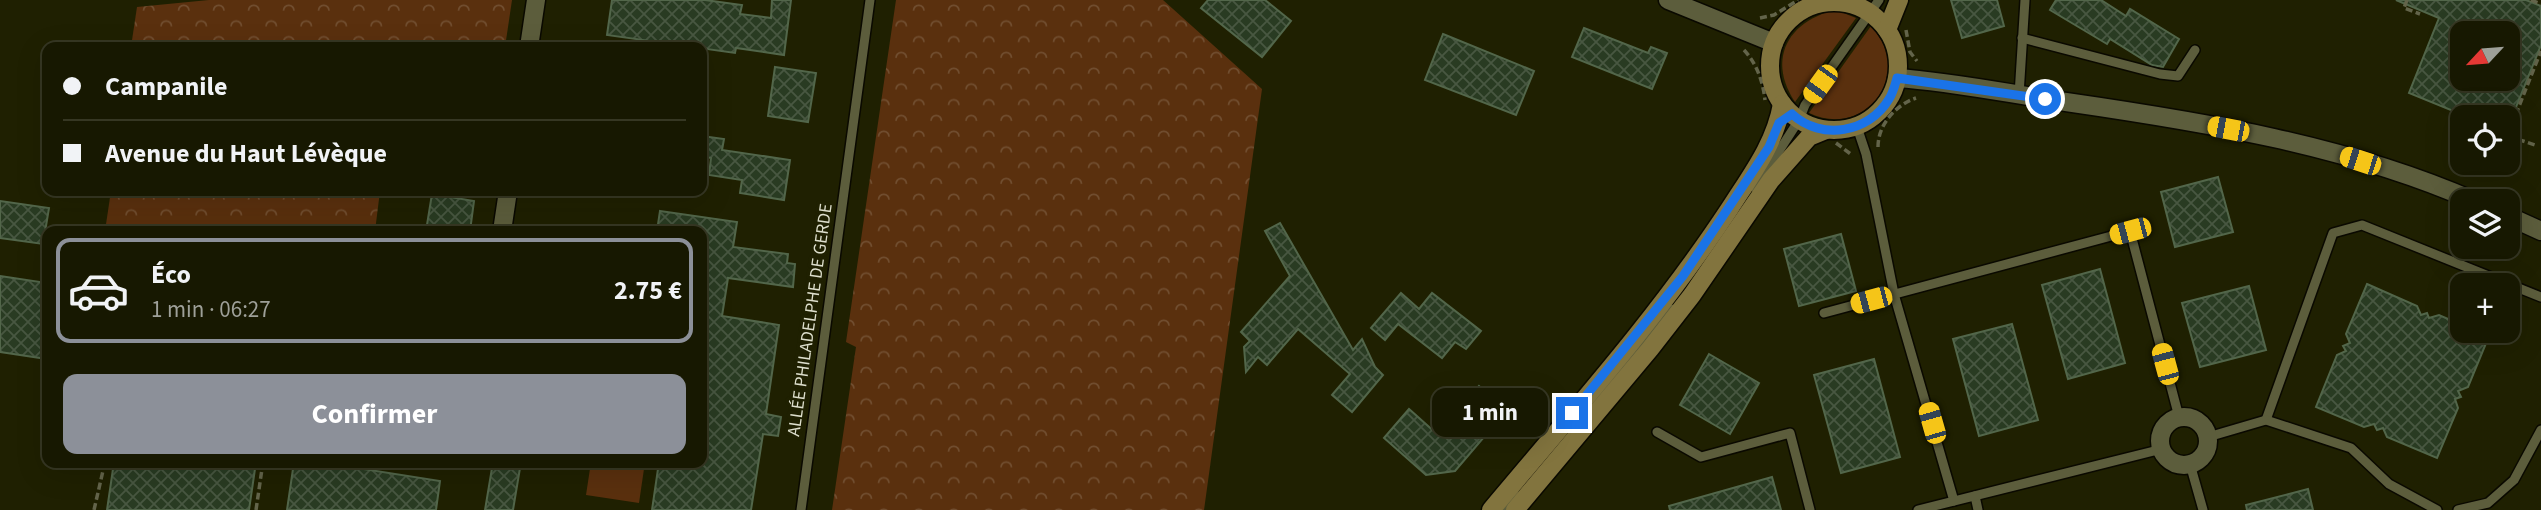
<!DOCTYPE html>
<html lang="fr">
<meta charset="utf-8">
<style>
body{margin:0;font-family:"Source Sans 3",sans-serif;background:#20210b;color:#f1f3f6;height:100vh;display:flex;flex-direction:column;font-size:26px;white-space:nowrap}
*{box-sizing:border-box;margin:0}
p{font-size:23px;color:#9ea099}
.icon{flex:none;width:38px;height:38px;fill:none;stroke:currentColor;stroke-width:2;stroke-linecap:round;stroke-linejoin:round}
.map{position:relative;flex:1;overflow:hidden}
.sheet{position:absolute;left:42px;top:226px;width:665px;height:242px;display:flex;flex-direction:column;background:#171801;border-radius:14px;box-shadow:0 7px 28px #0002,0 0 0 2px #363723}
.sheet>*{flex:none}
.hud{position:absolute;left:42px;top:42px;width:665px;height:154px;border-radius:14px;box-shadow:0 7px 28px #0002,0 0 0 2px #363723;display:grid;align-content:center;height:154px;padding:0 21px;background:#171801}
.needle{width:46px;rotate:244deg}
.buttons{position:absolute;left:2450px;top:21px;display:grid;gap:14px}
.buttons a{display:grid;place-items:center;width:70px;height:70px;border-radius:14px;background:#171801;box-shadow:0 7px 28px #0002,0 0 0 2px #363723;font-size:35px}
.end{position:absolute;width:32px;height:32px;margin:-16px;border:9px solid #1a73e8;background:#fff;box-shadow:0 0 0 4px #fff}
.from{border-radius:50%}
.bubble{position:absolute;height:49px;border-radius:14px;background:#171801;box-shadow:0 7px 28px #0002,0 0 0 2px #363723;font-size:23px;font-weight:700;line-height:49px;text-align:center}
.car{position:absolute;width:21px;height:42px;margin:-21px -10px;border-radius:9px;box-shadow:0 0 5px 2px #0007;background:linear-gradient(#f5c518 24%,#345 0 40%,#f5c518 0 76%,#345 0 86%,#f5c518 0)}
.hud b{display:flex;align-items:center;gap:24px;height:66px;font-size:26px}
.hud b+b{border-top:2px solid #363723}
.hud i{width:18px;height:18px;background:#f1f3f6}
ul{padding:12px 0 0;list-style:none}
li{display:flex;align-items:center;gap:21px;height:105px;margin:0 14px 10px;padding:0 7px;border:4px solid transparent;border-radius:14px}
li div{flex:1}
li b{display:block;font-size:26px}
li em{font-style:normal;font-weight:700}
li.active{border-color:#8c9099}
li>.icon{width:63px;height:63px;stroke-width:1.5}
.cta{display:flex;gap:14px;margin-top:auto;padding:14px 21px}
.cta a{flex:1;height:80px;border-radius:14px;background:#8c9099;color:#fff;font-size:28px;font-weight:700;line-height:80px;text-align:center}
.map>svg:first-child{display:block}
.green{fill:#5a300e}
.forest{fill:url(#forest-crowns)}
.building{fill:url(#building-cross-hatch);stroke:#52664a;stroke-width:2;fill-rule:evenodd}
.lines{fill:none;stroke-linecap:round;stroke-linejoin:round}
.service-casing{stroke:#0a0900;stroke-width:12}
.minor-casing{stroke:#0a0900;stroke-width:21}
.tertiary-casing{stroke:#0a0900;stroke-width:21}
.secondary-casing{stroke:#0a0900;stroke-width:21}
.path{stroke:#63644a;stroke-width:3.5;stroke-dasharray:7 3.5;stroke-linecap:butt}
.service{stroke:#5c5d3c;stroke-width:9}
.minor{stroke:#5c5d3c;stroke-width:18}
.tertiary{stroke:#5c5d3c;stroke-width:18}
.secondary{stroke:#82743e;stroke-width:18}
.route{stroke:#1a73e8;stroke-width:9}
.labels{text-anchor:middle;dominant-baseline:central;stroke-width:7;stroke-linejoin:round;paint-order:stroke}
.street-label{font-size:18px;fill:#dddecc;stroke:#1f2001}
</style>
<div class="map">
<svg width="2541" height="510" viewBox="0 0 2541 510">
<defs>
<pattern id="forest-crowns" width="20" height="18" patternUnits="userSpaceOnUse" patternTransform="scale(1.75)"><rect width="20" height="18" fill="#5a300e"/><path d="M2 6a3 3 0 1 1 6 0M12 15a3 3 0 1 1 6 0" fill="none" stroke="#714e30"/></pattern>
<pattern id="building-cross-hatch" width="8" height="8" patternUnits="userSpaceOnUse" patternTransform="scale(1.75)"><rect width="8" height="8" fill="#293b22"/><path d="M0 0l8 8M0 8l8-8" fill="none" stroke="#485741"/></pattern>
</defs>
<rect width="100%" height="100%" fill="#1f2001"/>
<g class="green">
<path d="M 1828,12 L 1841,12 L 1856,18 L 1795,102 C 1769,63 1784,26 1828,12 Z"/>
<path d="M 1871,26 C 1915,73 1866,140 1809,113 Z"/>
<polygon points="591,462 645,462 639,503 586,495"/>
</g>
<g class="forest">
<polygon points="209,0 512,0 505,47 131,47 137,7"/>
<polygon points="896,0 1163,0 1262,89 1204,510 832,510 856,347 846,342"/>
<polygon points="111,191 380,191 375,231 105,231"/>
</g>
<g class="building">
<polygon points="612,0 705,0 742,5 740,14 771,18 772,0 791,0 784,55 736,48 735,53 607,35"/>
<polygon points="1208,0 1265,0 1291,21 1262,57 1201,8"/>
<polygon points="1951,0 1997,0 2004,26 1962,38"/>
<polygon points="2056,0 2101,0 2126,16 2130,9 2179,39 2163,67 2152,65 2110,39 2107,44 2050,10"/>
<path d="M 2396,0 L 2526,0 L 2541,6 L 2541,45 L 2512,117 L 2468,117 L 2409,93 L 2439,18 ZM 2462,33 L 2508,33 L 2508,79 L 2462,79 Z"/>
<polygon points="1584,28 1648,53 1651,47 1667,53 1652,89 1572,57"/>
<polygon points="1443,34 1534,71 1516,115 1425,80"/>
<polygon points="775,67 816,73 808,122 768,116"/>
<polygon points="702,136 724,139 722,150 790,160 784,200 740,193 742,180 709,175 711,158 702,156"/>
<polygon points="2218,177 2233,232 2175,247 2161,192"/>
<polygon points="432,194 474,201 470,231 426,231"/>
<polygon points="0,201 49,208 43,244 0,238"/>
<polygon points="660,211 737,222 733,247 788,254 787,263 795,264 793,287 728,278 722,316 779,325 766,414 781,417 778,436 763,434 751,510 652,510 659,462 702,462 702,231 657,231"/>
<polygon points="1280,223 1353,350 1362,339 1375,367 1383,375 1352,412 1332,395 1350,374 1298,329 1267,365 1258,357 1246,372 1244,347 1250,341 1241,332 1290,276 1265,231"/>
<polygon points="1841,234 1856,291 1799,306 1784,249"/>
<polygon points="2100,269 2125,363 2068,379 2042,285"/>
<polygon points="0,276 47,283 47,359 0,352"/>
<polygon points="2367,284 2417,306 2421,315 2427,313 2429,318 2439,315 2462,325 2462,331 2476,331 2489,336 2468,387 2458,391 2461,397 2455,399 2458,408 2437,458 2387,437 2383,428 2377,430 2374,424 2364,427 2316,407 2337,355 2346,351 2343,346 2350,343 2346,334"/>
<polygon points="2249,286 2266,350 2200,367 2182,303"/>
<polygon points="1401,293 1419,309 1432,293 1481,331 1466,349 1455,342 1442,358 1398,324 1385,340 1371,328"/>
<polygon points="2012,324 2038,420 1979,436 1953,339"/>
<polygon points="1709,354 1759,383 1730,434 1680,405"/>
<polygon points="1874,359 1900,457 1841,473 1814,375"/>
<polygon points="1479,386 1507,410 1455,471 1426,475 1384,438 1409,409 1437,434"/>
<polygon points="114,462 256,462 249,510 107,510"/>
<polygon points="294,462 319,462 440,481 436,510 287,510"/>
<polygon points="493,462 521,462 513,510 485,510"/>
<polygon points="1772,477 1781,510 1670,510 1669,506"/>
<polygon points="2308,489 2313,510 2247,510 2246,505"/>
</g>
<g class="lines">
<defs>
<g id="service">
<polyline points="2022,38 2160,74 2178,76 2195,50"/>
<polyline points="2019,95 2025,0"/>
<polyline points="1857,127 1866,154 1894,294 1954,501"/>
<polyline points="1755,188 1799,120 1805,105 1879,0"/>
<polyline points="1824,313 2130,231 2179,417"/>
<polyline points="2266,420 2333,233 2362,225 2541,297"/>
<polyline points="1579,423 1585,412 1671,309"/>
<polyline points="1657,432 1701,457 1790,433 1810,510"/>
<polyline points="2208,437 2266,420 2351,448 2389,484 2437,510"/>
<polyline points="2190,464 2203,510"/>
<polyline points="1975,496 1978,510"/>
<polyline points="801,510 870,0"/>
<polyline points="1503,510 1514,491"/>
<polyline points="1918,510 2162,449"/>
<polyline points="2458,510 2488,503 2514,480 2541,430"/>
</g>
<g id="minor">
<polyline points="529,47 536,0"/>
<polyline points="502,231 508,191"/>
<circle cx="2184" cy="441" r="24"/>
</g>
<g id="tertiary">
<polyline points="1668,0 1774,43"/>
<path d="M 1897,78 C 1954,82 2010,94 2066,102 C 2204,122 2346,145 2474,201"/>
<polyline points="2508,216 2541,231"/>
</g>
<g id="secondary">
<circle cx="1834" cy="66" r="64"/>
<polyline points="1887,30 1899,0"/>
<path d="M 1491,510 C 1573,412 1659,316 1730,208 C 1751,175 1775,144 1782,104"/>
<polyline points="1515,510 1650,349 1692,295 1771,180 1809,137 1826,130"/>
</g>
</defs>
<use href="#service" class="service-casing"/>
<use href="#minor" class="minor-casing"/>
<use href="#tertiary" class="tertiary-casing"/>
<use href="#secondary" class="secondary-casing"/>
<g class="path">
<polyline points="2407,0 2404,8 2420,14"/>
<polyline points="2531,0 2541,4"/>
<polyline points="1760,18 1774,15 1798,0"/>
<polyline points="1906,30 1910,52 1917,61"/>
<path d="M 1744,50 C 1757,64 1763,82 1765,100"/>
<polyline points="2508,134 2541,51"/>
<polyline points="2508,136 2535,145"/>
<polyline points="1836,143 1852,155"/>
<path d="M 1878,147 C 1878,124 1896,105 1916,98"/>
<polyline points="94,510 105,462"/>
<polyline points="256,510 263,462"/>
</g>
<use href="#service" class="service"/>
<use href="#minor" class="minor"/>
<use href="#tertiary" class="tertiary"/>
<use href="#secondary" class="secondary"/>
</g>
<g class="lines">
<path class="route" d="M 1572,413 L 1683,276 L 1769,147 L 1779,123 L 1792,114 C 1821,141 1869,133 1889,99 C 1893,93 1895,85 1897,78 L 2045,99"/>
</g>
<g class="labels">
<g class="street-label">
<text transform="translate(810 320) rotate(-82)">ALLÉE PHILADELPHE DE GERDE</text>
</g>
</g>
</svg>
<div class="buttons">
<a><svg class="needle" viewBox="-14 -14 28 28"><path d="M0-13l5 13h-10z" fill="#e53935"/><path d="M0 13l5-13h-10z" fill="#9ea099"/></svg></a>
<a><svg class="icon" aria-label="locate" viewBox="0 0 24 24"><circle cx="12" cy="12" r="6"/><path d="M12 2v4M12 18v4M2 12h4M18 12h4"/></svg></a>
<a><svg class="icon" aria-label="layers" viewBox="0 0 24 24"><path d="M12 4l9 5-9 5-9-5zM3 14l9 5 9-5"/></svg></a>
<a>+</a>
</div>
<i class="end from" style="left:2045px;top:99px"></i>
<i class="end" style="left:1572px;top:413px"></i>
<div class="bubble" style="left:1432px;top:388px;width:116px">1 min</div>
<i class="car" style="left:1820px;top:84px;rotate:216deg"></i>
<i class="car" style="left:2228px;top:129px;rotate:281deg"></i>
<i class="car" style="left:2360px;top:161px;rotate:288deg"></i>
<i class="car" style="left:2130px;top:231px;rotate:255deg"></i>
<i class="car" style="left:1871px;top:300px;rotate:255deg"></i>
<i class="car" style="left:2165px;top:364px;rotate:345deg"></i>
<i class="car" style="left:1932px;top:423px;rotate:344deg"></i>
<div class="hud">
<b><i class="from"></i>Campanile</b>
<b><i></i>Avenue du Haut Lévèque</b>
</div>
<section class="sheet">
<ul>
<li class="active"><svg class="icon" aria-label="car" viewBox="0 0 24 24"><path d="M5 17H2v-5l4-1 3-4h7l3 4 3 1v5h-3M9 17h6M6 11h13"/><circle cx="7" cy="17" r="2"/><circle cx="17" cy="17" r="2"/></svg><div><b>Éco</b><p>1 min · 06:27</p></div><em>2.75 €</em></li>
</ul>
<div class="cta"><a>Confirmer</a></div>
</section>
</div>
